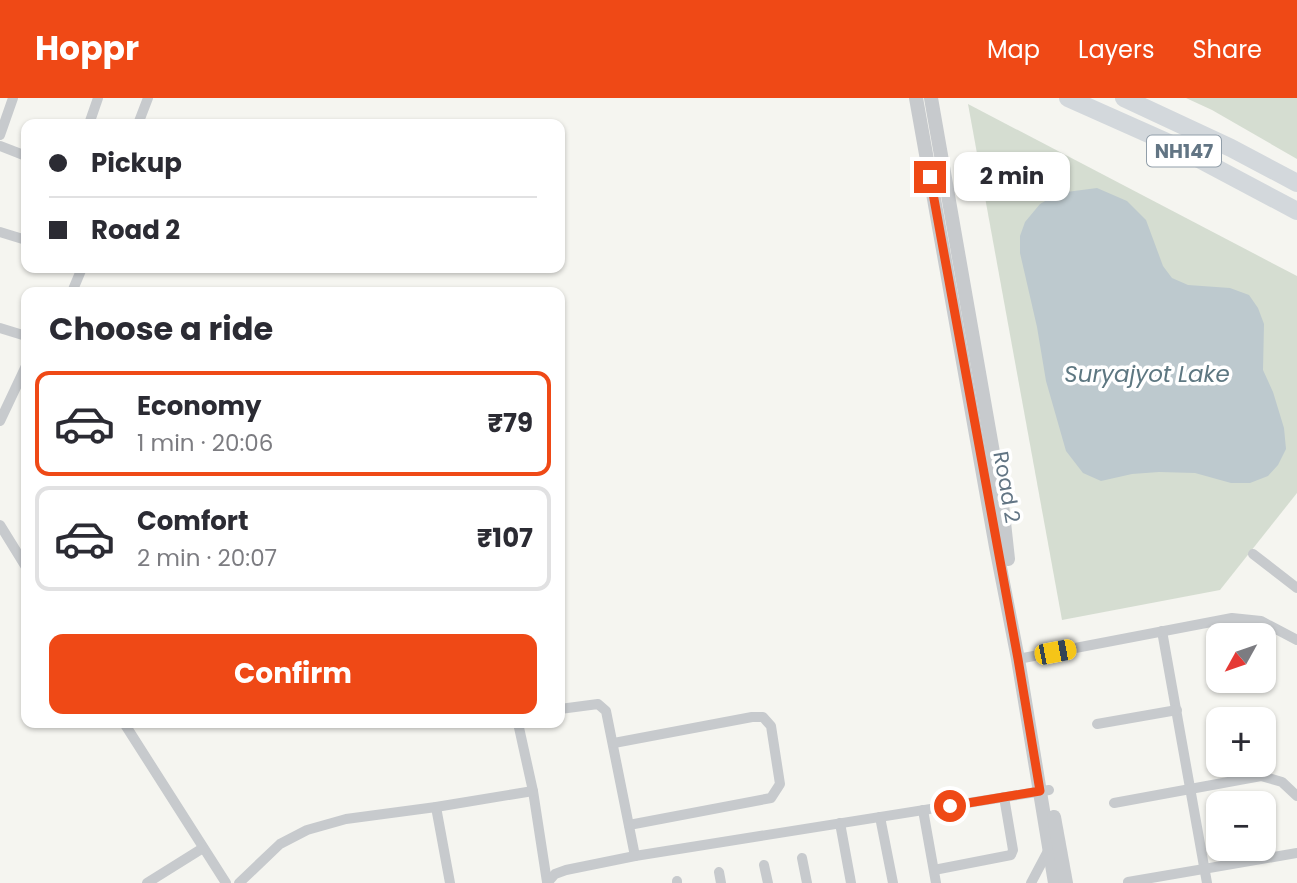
<!DOCTYPE html>
<meta charset="utf-8">
<style>
body{margin:0;font-family:Poppins,sans-serif;background:#f2f2f3;color:#2b2b33;height:100vh;display:flex;flex-direction:column;font-size:26px;white-space:nowrap}
*{box-sizing:border-box;margin:0}
p{font-size:23px;color:#7c7c81}
.icon{flex:none;width:38px;height:38px;fill:none;stroke:currentColor;stroke-width:2;stroke-linecap:round;stroke-linejoin:round}
.map{position:relative;flex:1;overflow:hidden}
.side{position:absolute;left:21px;top:189px;width:544px;height:441px;display:flex;flex-direction:column;background:#fff;border-radius:14px;box-shadow:0 2px 5px #0004}
.side>*{flex:none}
.hud{position:absolute;left:21px;top:21px;width:544px;height:154px;border-radius:14px;box-shadow:0 2px 5px #0004;display:grid;align-content:center;height:154px;padding:0 28px;background:#fff}
.needle{width:46px;rotate:230deg}
.controls{position:absolute;left:1206px;top:525px;display:grid;gap:14px}
.controls a{display:grid;place-items:center;width:70px;height:70px;border-radius:14px;background:#fff;box-shadow:0 2px 5px #0004;font-size:35px}
.end{position:absolute;width:32px;height:32px;margin:-16px;border:9px solid #ef4916;background:#fff;box-shadow:0 0 0 4px #fff}
.from{border-radius:50%}
.bubble{position:absolute;height:49px;border-radius:14px;background:#fff;box-shadow:0 2px 5px #0004;font-size:23px;font-weight:700;line-height:49px;text-align:center}
.car{position:absolute;width:21px;height:42px;margin:-21px -10px;border-radius:9px;box-shadow:0 0 5px 2px #0007;background:linear-gradient(#f5c518 24%,#345 0 40%,#f5c518 0 76%,#345 0 86%,#f5c518 0)}
.hud b{display:flex;align-items:center;gap:24px;height:66px;font-size:26px}
.hud b+b{border-top:2px solid #e1e1e2}
.hud i{width:18px;height:18px;background:#2b2b33}
ul{padding:0;list-style:none}
li{display:flex;align-items:center;gap:21px;height:105px;margin:0 14px 10px;padding:0 14px;border:4px solid #e1e1e2;border-radius:14px}
li div{flex:1}
li b{display:block;font-size:26px}
li em{font-style:normal;font-weight:700}
li.current{border-color:#ef4916}
li>.icon{width:63px;height:63px;stroke-width:1.5}
h2{padding:0 28px;font-size:32px;line-height:84px}
.cta{display:flex;gap:14px;margin-top:auto;padding:14px 28px}
.cta a{flex:1;height:80px;border-radius:14px;background:#ef4916;color:#fff;font-size:28px;font-weight:700;line-height:80px;text-align:center}
header{display:flex;align-items:center;gap:42px;box-sizing:border-box;height:98px;padding:0 35px;background:#ef4916;color:#fff}
header strong{font-size:33px}
nav{display:flex;gap:38px;margin-inline-start:auto;font-size:24px}
.map>svg:first-child{display:block}
.green{fill:#d5ddd1}
.water{fill:#bdc9ce}
.lines{fill:none;stroke-linecap:round;stroke-linejoin:round}
.minor{stroke:#c7cacd;stroke-width:10}
.tertiary{stroke:#c7cacd;stroke-width:14}
.trunk{stroke:#d3d8dc;stroke-width:18}
.route{stroke:#ef4916;stroke-width:9}
.labels{text-anchor:middle;dominant-baseline:central;stroke-width:7;stroke-linejoin:round;paint-order:stroke}
.shield{fill:#fff;stroke:#919ea9;stroke-width:2}
.shield-label{font-size:19px;font-weight:bold;fill:#627584}
.street-label{font-size:21px;fill:#627584;stroke:#fff}
.water-label{font-size:23px;font-style:italic;fill:#5d7781;stroke:#fff}
</style>
<header>
<strong>Hoppr</strong>
<nav><a>Map</a><a>Layers</a><a>Share</a></nav>
</header>
<div class="map">
<svg width="1297" height="785" viewBox="0 0 1297 785">
<rect width="100%" height="100%" fill="#f5f5f0"/>
<g class="green">
<polygon points="1186,0 1297,0 1297,61 1212,12"/>
<polygon points="968,6 1297,178 1297,395 1220,492 1062,522"/>
</g>
<polygon class="water" points="1097,90 1127,103 1146,122 1163,168 1172,180 1188,187 1230,190 1249,197 1258,210 1264,226 1263,272 1273,294 1284,330 1286,351 1278,367 1268,378 1250,385 1231,385 1195,375 1159,374 1132,376 1101,383 1083,375 1066,353 1046,283 1037,229 1020,155 1020,138 1025,124 1040,106 1059,95"/>
<g class="lines">
<g class="minor">
<polyline points="89,26 98,0"/>
<polyline points="138,26 148,0"/>
<polyline points="0,37 13,0"/>
<polyline points="0,48 26,58"/>
<polyline points="0,134 26,142"/>
<polyline points="72,194 82,170"/>
<polyline points="0,230 26,238"/>
<polyline points="0,323 26,268"/>
<polyline points="0,427 26,469"/>
<polyline points="1253,456 1297,490"/>
<polyline points="1162,533 1207,785"/>
<polyline points="1018,561 1232,520 1261,523 1297,542"/>
<polyline points="560,611 598,606 606,613 635,758"/>
<polyline points="124,625 226,785"/>
<polyline points="518,625 533,693 547,784"/>
<polyline points="1097,626 1177,612"/>
<polyline points="614,645 752,619 763,619 771,628 780,686 771,700 629,727"/>
<polyline points="1114,705 1261,678 1282,684 1297,698"/>
<polyline points="436,709 450,785"/>
<polyline points="923,712 936,785"/>
<polyline points="880,719 893,785"/>
<polyline points="840,725 851,785"/>
<polyline points="802,760 807,785"/>
<polyline points="764,767 768,785"/>
<polyline points="934,772 1011,757 1013,752 1004,699"/>
<polyline points="719,774 721,785"/>
<polyline points="677,783 677,785"/>
<polyline points="1128,784 1297,755"/>
<polyline points="147,785 203,750"/>
<polyline points="239,785 280,746 307,732 346,721 436,709 533,693"/>
<polyline points="547,785 555,776 566,772 635,758 1049,692"/>
<polyline points="1031,785 1049,751"/>
</g>
<g class="tertiary">
<polyline points="916,0 996,449 1018,561 1055,785"/>
<polyline points="931,0 1002,406 1008,461"/>
<polyline points="1054,719 1066,785"/>
</g>
<g class="trunk">
<polyline points="1068,0 1169,45 1297,113"/>
<polyline points="1124,0 1231,50 1297,85"/>
</g>
</g>
<g class="lines">
<polyline class="route" points="930,79 1018,561 1040,693 950,708"/>
</g>
<g class="labels">
<rect class="shield" x="1147" y="37.5" width="74" height="31" rx="5"/>
<g class="shield-label">
<text x="1184" y="53">NH147</text>
</g>
<g class="street-label">
<text transform="translate(1007 389) rotate(80)">Road 2</text>
</g>
<g class="water-label">
<text x="1147" y="276">Suryajyot Lake</text>
</g>
</g>
</svg>
<div class="controls">
<a><svg class="needle" viewBox="-14 -14 28 28"><path d="M0-13l5 13h-10z" fill="#e53935"/><path d="M0 13l5-13h-10z" fill="#7c7c81"/></svg></a>
<a>+</a>
<a>−</a>
</div>
<i class="end from" style="left:950px;top:708px"></i>
<i class="end" style="left:930px;top:79px"></i>
<div class="bubble" style="left:954px;top:54px;width:116px">2 min</div>
<i class="car" style="left:1055px;top:554px;rotate:79deg"></i>
<div class="hud">
<b><i class="from"></i>Pickup</b>
<b><i></i>Road 2</b>
</div>
<section class="side">
<h2>Choose a ride</h2>
<ul>
<li class="current"><svg class="icon" aria-label="car" viewBox="0 0 24 24"><path d="M5 17H2v-5l4-1 3-4h7l3 4 3 1v5h-3M9 17h6M6 11h13"/><circle cx="7" cy="17" r="2"/><circle cx="17" cy="17" r="2"/></svg><div><b>Economy</b><p>1 min · 20:06</p></div><em>₹79</em></li>
<li><svg class="icon" aria-label="car" viewBox="0 0 24 24"><path d="M5 17H2v-5l4-1 3-4h7l3 4 3 1v5h-3M9 17h6M6 11h13"/><circle cx="7" cy="17" r="2"/><circle cx="17" cy="17" r="2"/></svg><div><b>Comfort</b><p>2 min · 20:07</p></div><em>₹107</em></li>
</ul>
<div class="cta"><a>Confirm</a></div>
</section>
</div>
